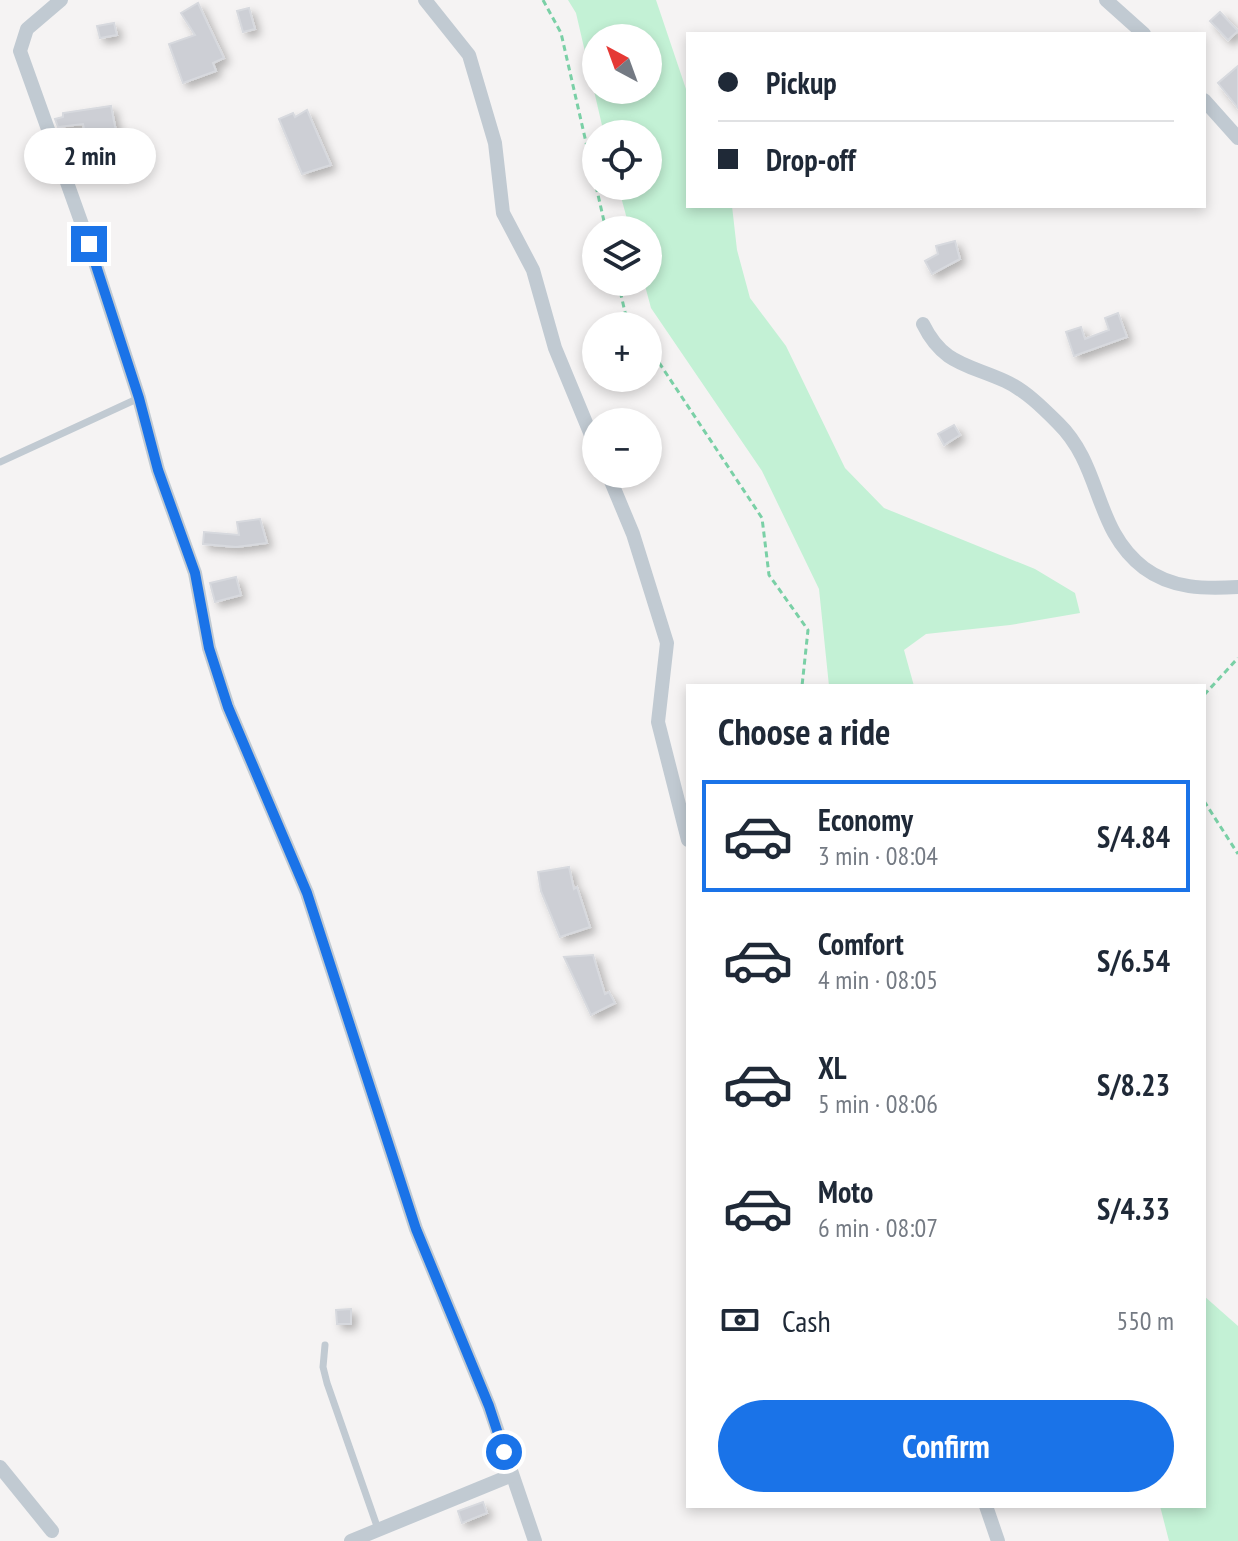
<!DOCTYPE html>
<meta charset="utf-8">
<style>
body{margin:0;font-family:"PT Sans Narrow",sans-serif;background:#f2f2f3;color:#1f2937;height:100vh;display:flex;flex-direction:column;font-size:30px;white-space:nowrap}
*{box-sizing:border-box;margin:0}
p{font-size:26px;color:#747a83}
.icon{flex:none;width:44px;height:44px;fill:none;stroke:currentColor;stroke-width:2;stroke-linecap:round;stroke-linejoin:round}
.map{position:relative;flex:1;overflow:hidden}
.details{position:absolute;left:686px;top:684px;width:520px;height:824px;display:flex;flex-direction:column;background:#fff;border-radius:0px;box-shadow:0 4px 12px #0003}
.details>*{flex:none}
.hud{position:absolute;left:686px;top:32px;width:520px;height:176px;border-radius:0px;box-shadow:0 4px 12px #0003;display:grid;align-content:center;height:176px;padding:0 32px;background:#fff}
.needle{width:52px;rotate:319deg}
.fabs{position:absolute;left:582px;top:24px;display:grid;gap:16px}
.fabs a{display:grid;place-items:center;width:80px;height:80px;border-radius:50%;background:#fff;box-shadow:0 4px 12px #0003;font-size:40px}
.end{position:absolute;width:36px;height:36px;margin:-18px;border:10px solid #1a73e8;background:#fff;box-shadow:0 0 0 4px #fff}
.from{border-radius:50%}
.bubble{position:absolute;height:56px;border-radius:28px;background:#fff;box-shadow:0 4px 12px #0003;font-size:26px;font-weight:600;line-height:56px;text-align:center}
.hud b{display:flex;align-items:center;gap:28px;height:76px;font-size:30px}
.hud b+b{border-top:2px solid #e0e1e3}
.hud i{width:20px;height:20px;background:#1f2937}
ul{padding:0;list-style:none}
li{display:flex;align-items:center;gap:24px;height:112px;margin:0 16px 12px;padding:0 16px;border:4px solid transparent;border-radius:0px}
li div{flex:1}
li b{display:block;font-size:30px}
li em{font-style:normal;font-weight:600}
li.selected{border-color:#1a73e8}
li>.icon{width:72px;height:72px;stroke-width:1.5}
h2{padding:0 32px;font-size:36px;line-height:96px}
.pay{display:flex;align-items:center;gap:20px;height:88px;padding:0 32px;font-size:30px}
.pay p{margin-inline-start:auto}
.cta{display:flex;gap:16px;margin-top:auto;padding:16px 32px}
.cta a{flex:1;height:92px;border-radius:48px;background:#1a73e8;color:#fff;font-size:32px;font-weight:600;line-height:92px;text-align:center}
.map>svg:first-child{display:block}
.green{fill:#c3f1d5;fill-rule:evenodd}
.building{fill:#cdcfd5;stroke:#d7d9de;stroke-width:2;filter:url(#shadow)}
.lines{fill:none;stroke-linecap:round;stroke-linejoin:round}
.path{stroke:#7ad0a6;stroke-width:3;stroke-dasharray:6 4;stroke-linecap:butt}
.service{stroke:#c1cad2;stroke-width:7}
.minor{stroke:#c1cad2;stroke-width:14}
.route{stroke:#1a73e8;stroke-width:10}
</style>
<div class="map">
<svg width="1238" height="1541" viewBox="0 0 1238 1541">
<defs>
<filter id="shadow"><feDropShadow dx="5" dy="5" stdDeviation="4" flood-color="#0004"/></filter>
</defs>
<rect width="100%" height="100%" fill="#f5f3f3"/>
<g class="green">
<path d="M 568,0 L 656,0 L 688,95 L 688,206 L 732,206 L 737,250 L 750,298 L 786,346 L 845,468 L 884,508 L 1035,569 L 1075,593 L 1080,613 L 1010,625 L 926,634 L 904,650 L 914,686 L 829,686 L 819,589 L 762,471 L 651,308 L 644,282 L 648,282 L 648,230 L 630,230 L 618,186 L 648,186 L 648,134 L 604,134 L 576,13 ZM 596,38 L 648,38 L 648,90 L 596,90 Z"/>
<polygon points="1204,1296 1238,1326 1238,1541 1169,1541 1160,1506 1204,1506"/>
</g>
<g class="building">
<polygon points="198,3 224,58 213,63 216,71 183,83 169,44 195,35 181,13"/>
<polygon points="249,8 255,29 243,32 237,11"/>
<polygon points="1220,12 1238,31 1228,40 1210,21"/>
<polygon points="114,23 117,35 100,38 97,26"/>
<polygon points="1238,66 1238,108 1218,83"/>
<polygon points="111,106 118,141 88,148 83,124 58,127 55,119 63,117 63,113"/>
<polygon points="307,110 331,165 302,174 279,119 293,113 295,117"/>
<polygon points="955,241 960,259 932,274 925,261 938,254 936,246"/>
<polygon points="1118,313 1127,337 1074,356 1066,332 1081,327 1085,339 1109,330 1105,318"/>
<polygon points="954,425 960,435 944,445 938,434"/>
<polygon points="260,519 267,543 236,547 203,544 204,532 239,535 237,522"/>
<polygon points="236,577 241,595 215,602 210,583"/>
<polygon points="569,867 574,889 577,887 590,927 560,937 541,891 538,872"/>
<polygon points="593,955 605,994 609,992 615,1003 591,1015 564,957"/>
<polygon points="351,1309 351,1324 337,1324 336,1310"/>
<polygon points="483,1502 487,1513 462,1523 458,1511"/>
</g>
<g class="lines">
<g class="path">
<polyline points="543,0 561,33 596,186"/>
<polyline points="596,186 606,230"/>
<polyline points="618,282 625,312 634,326"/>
<polyline points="648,346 762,518 769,575 808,630 802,686"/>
<polyline points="1204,695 1238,658"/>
<polyline points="1204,801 1238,854"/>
</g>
<g class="service">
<polyline points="0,462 139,398"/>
<polyline points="325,1345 323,1367 327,1383 378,1529"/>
</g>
<g class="minor">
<polyline points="61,0 27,29 20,51 89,244 139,398 158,470 195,573 209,648 228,707 307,893 416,1229 489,1406 535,1541"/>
<polyline points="425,0 469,55 495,143 503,213 533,270 555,348 596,447"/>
<polyline points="1106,0 1144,34"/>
<polyline points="1204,100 1238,138"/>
<path d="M 923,324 C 943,365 968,364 1005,381 C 1025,390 1043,408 1058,423 C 1103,467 1093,529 1144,568 C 1172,589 1205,589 1238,587"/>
<polyline points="608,474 633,534 667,643 658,722 688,840"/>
<polyline points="0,1467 52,1531"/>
<polyline points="986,1506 998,1541"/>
<polyline points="351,1541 512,1475"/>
</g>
</g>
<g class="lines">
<polyline class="route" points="89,244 139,398 158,470 195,573 209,648 228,707 307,893 416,1229 489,1406 504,1452"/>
</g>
</svg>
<div class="fabs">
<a><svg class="needle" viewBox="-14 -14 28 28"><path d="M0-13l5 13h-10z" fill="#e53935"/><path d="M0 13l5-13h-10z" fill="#747a83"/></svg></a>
<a><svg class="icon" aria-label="locate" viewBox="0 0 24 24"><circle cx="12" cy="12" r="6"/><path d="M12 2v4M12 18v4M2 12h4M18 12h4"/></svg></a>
<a><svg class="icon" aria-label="layers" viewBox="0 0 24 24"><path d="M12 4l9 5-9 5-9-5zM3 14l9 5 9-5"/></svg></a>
<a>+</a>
<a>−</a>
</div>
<i class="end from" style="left:504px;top:1452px"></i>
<i class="end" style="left:89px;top:244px"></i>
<div class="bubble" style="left:24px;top:128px;width:132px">2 min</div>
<div class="hud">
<b><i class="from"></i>Pickup</b>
<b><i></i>Drop-off</b>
</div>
<section class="details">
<h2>Choose a ride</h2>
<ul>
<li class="selected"><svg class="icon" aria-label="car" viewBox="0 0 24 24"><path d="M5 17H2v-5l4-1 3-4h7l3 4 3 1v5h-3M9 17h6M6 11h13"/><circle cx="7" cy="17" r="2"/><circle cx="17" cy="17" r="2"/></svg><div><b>Economy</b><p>3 min · 08:04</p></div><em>S/4.84</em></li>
<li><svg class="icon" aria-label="car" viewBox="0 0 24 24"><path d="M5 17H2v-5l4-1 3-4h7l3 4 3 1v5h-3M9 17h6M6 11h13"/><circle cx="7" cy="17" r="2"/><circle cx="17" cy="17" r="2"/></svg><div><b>Comfort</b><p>4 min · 08:05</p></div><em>S/6.54</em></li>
<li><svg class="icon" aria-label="car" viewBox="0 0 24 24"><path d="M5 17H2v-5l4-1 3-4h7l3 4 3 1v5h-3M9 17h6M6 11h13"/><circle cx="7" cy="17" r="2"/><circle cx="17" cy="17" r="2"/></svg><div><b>XL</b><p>5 min · 08:06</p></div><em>S/8.23</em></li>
<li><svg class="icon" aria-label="car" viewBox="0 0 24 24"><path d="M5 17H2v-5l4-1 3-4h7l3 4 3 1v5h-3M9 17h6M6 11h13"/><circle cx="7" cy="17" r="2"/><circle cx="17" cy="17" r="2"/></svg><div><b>Moto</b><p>6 min · 08:07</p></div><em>S/4.33</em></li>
</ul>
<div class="pay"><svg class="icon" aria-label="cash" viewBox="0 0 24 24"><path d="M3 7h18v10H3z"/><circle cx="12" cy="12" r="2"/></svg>Cash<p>550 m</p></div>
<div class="cta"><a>Confirm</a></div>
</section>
</div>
